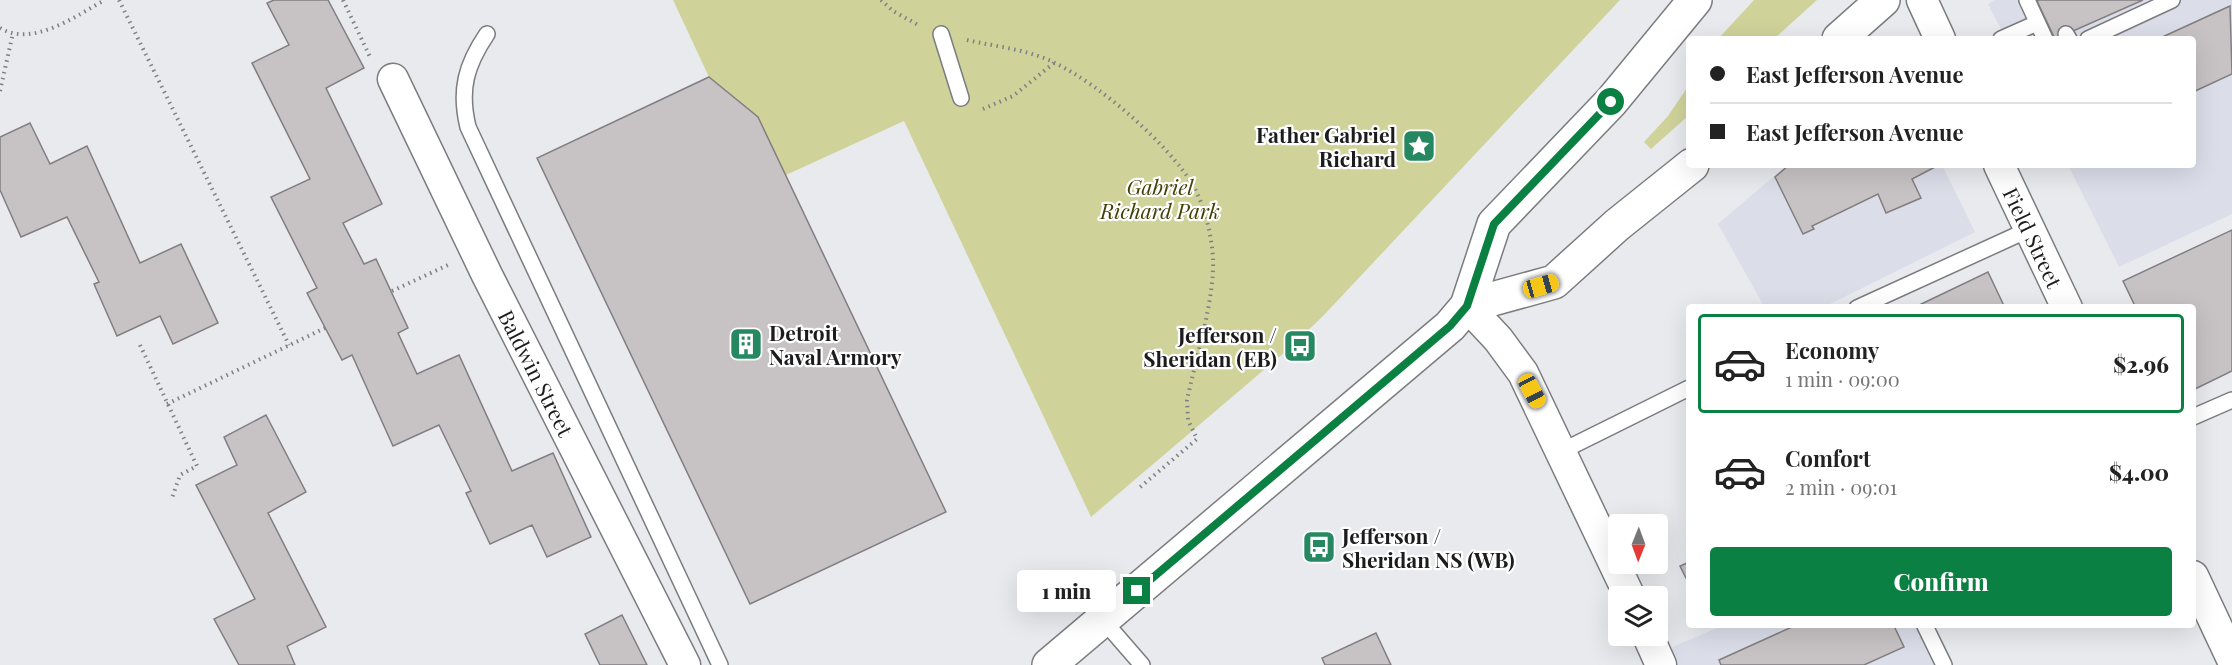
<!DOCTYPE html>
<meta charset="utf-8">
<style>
body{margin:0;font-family:"Playfair Display",serif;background:#f6f6f6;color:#222;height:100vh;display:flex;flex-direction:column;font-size:22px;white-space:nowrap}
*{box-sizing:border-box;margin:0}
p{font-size:20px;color:#767676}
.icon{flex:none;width:33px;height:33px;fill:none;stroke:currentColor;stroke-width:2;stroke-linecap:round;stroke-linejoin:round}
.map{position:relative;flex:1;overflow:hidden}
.side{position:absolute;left:1686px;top:304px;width:510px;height:324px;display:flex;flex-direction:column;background:#fff;border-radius:6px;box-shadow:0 6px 24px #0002}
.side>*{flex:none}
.hud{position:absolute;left:1686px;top:36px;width:510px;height:132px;border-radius:6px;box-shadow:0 6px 24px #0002;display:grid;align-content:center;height:132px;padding:0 24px;background:#fff}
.needle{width:39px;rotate:181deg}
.fabs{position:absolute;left:1608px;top:514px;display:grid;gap:12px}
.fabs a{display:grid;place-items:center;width:60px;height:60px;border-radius:6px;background:#fff;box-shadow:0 6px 24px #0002;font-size:30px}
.end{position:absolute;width:27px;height:27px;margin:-14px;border:8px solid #0b8043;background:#fff;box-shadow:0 0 0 3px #fff}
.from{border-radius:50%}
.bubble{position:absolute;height:42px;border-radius:6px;background:#fff;box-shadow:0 6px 24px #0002;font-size:20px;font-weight:800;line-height:42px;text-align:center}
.car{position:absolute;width:18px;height:36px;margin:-18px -9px;border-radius:8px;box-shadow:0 0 4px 2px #0007;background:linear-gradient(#f5c518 24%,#345 0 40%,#f5c518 0 76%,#345 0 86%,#f5c518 0)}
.hud b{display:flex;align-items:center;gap:21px;height:57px;font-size:22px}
.hud b+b{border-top:2px solid #e0e0e0}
.hud i{width:15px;height:15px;background:#222}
ul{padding:10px 0 0;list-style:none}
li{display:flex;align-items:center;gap:18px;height:99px;margin:0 12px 9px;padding:0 12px;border:3px solid transparent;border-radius:6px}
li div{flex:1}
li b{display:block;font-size:22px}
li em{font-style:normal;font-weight:800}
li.current{border-color:#0b8043}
li>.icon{width:54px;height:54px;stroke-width:1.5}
.primary-button{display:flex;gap:12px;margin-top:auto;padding:12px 24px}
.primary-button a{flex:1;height:69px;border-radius:6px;background:#0b8043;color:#fff;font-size:24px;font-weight:800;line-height:69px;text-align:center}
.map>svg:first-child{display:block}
.built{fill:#dbdee9}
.green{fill:#cfd39a}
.building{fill:#c7c3c5;stroke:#827e80;stroke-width:1.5}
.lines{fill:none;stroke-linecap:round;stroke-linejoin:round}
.lane-casing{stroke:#7b7c7f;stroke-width:18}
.street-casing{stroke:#7b7c7f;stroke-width:33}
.secondary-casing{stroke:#7b7c7f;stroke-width:36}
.path{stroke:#7f8083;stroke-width:4;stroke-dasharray:1.5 4.5;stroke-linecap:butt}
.lane{stroke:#fff;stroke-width:15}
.street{stroke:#fff;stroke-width:30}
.secondary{stroke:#fff;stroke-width:33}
.route{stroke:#0b8043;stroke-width:8}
.labels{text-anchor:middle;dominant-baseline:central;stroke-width:4.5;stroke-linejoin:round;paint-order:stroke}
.poi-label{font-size:21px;font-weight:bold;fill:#1c1c1e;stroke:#fff;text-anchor:end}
.park-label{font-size:21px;font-style:italic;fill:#404104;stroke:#fff}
.street-label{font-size:21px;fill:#1c1c1e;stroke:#fff}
</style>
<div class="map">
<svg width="2232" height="665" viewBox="0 0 2232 665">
<rect width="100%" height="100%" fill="#e9eaee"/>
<g class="built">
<polygon points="1995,0 2232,0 2232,214 2119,267 2068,165 2193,165 2193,39 2006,39 1988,4"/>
<polygon points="1787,165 1942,165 1975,232 1824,307 1765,308 1718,224"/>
<polygon points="1722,626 1925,626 1944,665 1661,665 1656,654"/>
</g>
<g class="green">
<polygon points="673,0 1620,0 1324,315 1292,346 1091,517 904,121 786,175 758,117 709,77"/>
<polygon points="1754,0 1817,0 1774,39 1718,39"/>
<polygon points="1689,85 1689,115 1651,149 1644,142 1668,116"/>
</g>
<g class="building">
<polygon points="274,0 328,0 364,68 326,88 382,204 343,223 364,264 376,259 408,328 398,333 417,374 459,355 512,471 553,453 591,537 547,557 532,525 490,544 466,493 471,491 439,425 393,446 352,355 342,360 307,293 317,288 271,197 310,179 252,63 289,45 267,3"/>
<polygon points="2039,0 2143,0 2055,39 2037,1"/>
<polygon points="2230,6 2232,74 2193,92 2193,39 2158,39"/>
<polygon points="709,77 758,117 946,512 750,604 537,158"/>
<polygon points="30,123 50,164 87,146 140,263 181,244 218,323 173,344 160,316 117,336 94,284 99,282 67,217 21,237 0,190 0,137"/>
<polygon points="1789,165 1937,165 1937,166 1912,179 1921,198 1886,213 1878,194 1812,226 1814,229 1803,234 1775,177"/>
<polygon points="2232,230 2232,371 2193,390 2193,308 2136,308 2123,281"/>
<polygon points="1988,272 2005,308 1913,308"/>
<polygon points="266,415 306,492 268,513 326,627 287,646 295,665 239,665 214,619 255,599 196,485 237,465 224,437"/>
<polygon points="1689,562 1689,584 1680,566"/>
<polygon points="622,615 647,665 600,665 585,634"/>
<polygon points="1794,626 1894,626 1904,647 1864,665 1721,665 1719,660"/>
<polygon points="1376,633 1391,665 1325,665 1322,658"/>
</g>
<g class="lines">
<defs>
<g id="lane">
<polyline points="2027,0 2045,39"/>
<path d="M 487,34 C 466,65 459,90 468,127 L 720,665"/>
<polyline points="941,34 961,98"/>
<polyline points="2066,34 2069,39"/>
<polyline points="2001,39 2037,23"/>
<polyline points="2088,39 2172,0"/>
<polyline points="1857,308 2030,229"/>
<polyline points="2193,417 2232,400"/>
<polyline points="1562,451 1689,388"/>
<polyline points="1103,620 1142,665"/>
<polyline points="1925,626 1944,665"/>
</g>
<g id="street">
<polyline points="1922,0 1940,39"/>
<path id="s1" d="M 393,79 L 487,275 L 685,665"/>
<path id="s2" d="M 1999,165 L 2067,308"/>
<polyline points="1467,306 1498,339 1523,373 1630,597"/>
<polyline points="2193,576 2232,659"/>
<polyline points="1648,636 1661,665"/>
</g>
<g id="secondary">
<polyline points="1839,39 1883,0"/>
<polyline points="1467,306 1554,282 1617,225 1692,165"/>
<polyline points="1049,665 1450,326 1467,306 1494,224 1611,102 1695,0"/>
</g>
</defs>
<use href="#lane" class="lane-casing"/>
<use href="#street" class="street-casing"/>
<use href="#secondary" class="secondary-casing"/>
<g class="path">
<polyline points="119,0 289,345"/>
<polyline points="343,0 371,59"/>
<polyline points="881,0 893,11 920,26"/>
<path d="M 0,28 C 33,48 77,15 105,0"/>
<path d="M 967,40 C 997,47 1027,49 1055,63 C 1099,84 1169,144 1194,187 C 1205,208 1211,233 1213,257 C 1215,298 1196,358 1187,400 L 1188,420 L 1197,439 L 1138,489"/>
<polyline points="0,91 13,33"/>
<polyline points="983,109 1013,96 1054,63"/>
<polyline points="392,291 448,265"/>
<polyline points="140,345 197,466 180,475 172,498"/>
<polyline points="167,404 325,328"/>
</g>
<use href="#lane" class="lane"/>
<use href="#street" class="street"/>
<use href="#secondary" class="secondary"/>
</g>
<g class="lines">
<polyline class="route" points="1137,591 1450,326 1467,306 1494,224 1611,102"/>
</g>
<defs>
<symbol id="sight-square" viewBox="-11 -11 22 22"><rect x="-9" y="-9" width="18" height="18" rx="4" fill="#268861" stroke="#fff"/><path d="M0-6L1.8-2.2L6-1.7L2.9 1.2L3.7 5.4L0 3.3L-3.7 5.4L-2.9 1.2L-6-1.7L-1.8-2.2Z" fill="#fff"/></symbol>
<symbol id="building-square" viewBox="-11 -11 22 22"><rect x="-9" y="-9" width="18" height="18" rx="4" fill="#268861" stroke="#fff"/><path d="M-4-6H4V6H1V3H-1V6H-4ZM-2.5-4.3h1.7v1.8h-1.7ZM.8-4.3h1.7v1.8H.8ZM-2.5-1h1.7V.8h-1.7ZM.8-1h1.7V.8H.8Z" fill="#fff"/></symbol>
<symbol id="bus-square" viewBox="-11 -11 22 22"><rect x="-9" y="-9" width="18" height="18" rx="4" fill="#268861" stroke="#fff"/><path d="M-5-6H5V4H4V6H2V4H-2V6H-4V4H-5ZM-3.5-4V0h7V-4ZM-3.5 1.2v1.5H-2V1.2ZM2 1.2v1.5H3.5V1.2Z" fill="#fff"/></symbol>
</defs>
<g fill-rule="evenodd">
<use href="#sight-square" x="1400" y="127" width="38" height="38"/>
<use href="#building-square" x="727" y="325" width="38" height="38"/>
<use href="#bus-square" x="1281" y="327" width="38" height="38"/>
<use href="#bus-square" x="1300" y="528" width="38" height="38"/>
</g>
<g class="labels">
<g class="poi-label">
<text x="1396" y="134">Father Gabriel<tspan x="1396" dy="24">Richard</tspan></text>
<text x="769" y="332" text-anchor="start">Detroit<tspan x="769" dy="24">Naval Armory</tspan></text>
<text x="1277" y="334">Jefferson /<tspan x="1277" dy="24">Sheridan (EB)</tspan></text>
<text x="1342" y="535" text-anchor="start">Jefferson /<tspan x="1342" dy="24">Sheridan NS (WB)</tspan></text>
</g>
<g class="park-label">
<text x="1160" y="186">Gabriel<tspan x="1160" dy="24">Richard Park</tspan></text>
</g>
<g class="street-label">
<text stroke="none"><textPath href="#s2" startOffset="80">Field Street</textPath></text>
<text stroke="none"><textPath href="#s1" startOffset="327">Baldwin Street</textPath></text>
</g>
</g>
</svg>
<div class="fabs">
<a><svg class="needle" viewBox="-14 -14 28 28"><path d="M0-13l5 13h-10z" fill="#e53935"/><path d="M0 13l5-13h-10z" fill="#767676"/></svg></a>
<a><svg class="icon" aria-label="layers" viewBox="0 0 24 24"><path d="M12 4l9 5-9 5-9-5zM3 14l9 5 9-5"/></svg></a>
</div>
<i class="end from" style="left:1611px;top:102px"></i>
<i class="end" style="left:1137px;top:591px"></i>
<div class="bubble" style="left:1017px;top:570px;width:99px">1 min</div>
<i class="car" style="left:1541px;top:286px;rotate:74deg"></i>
<i class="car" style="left:1532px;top:391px;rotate:152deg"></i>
<div class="hud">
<b><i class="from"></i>East Jefferson Avenue</b>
<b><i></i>East Jefferson Avenue</b>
</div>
<section class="side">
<ul>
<li class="current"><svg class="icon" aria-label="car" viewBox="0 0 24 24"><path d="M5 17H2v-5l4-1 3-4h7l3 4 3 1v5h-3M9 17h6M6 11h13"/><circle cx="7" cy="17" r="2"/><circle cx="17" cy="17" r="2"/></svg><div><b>Economy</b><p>1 min · 09:00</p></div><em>$2.96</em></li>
<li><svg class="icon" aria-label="car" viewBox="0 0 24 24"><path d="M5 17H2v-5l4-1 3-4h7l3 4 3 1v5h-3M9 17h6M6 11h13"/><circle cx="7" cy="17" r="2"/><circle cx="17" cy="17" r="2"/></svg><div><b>Comfort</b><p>2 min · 09:01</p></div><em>$4.00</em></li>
</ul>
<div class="primary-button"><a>Confirm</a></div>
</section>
</div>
